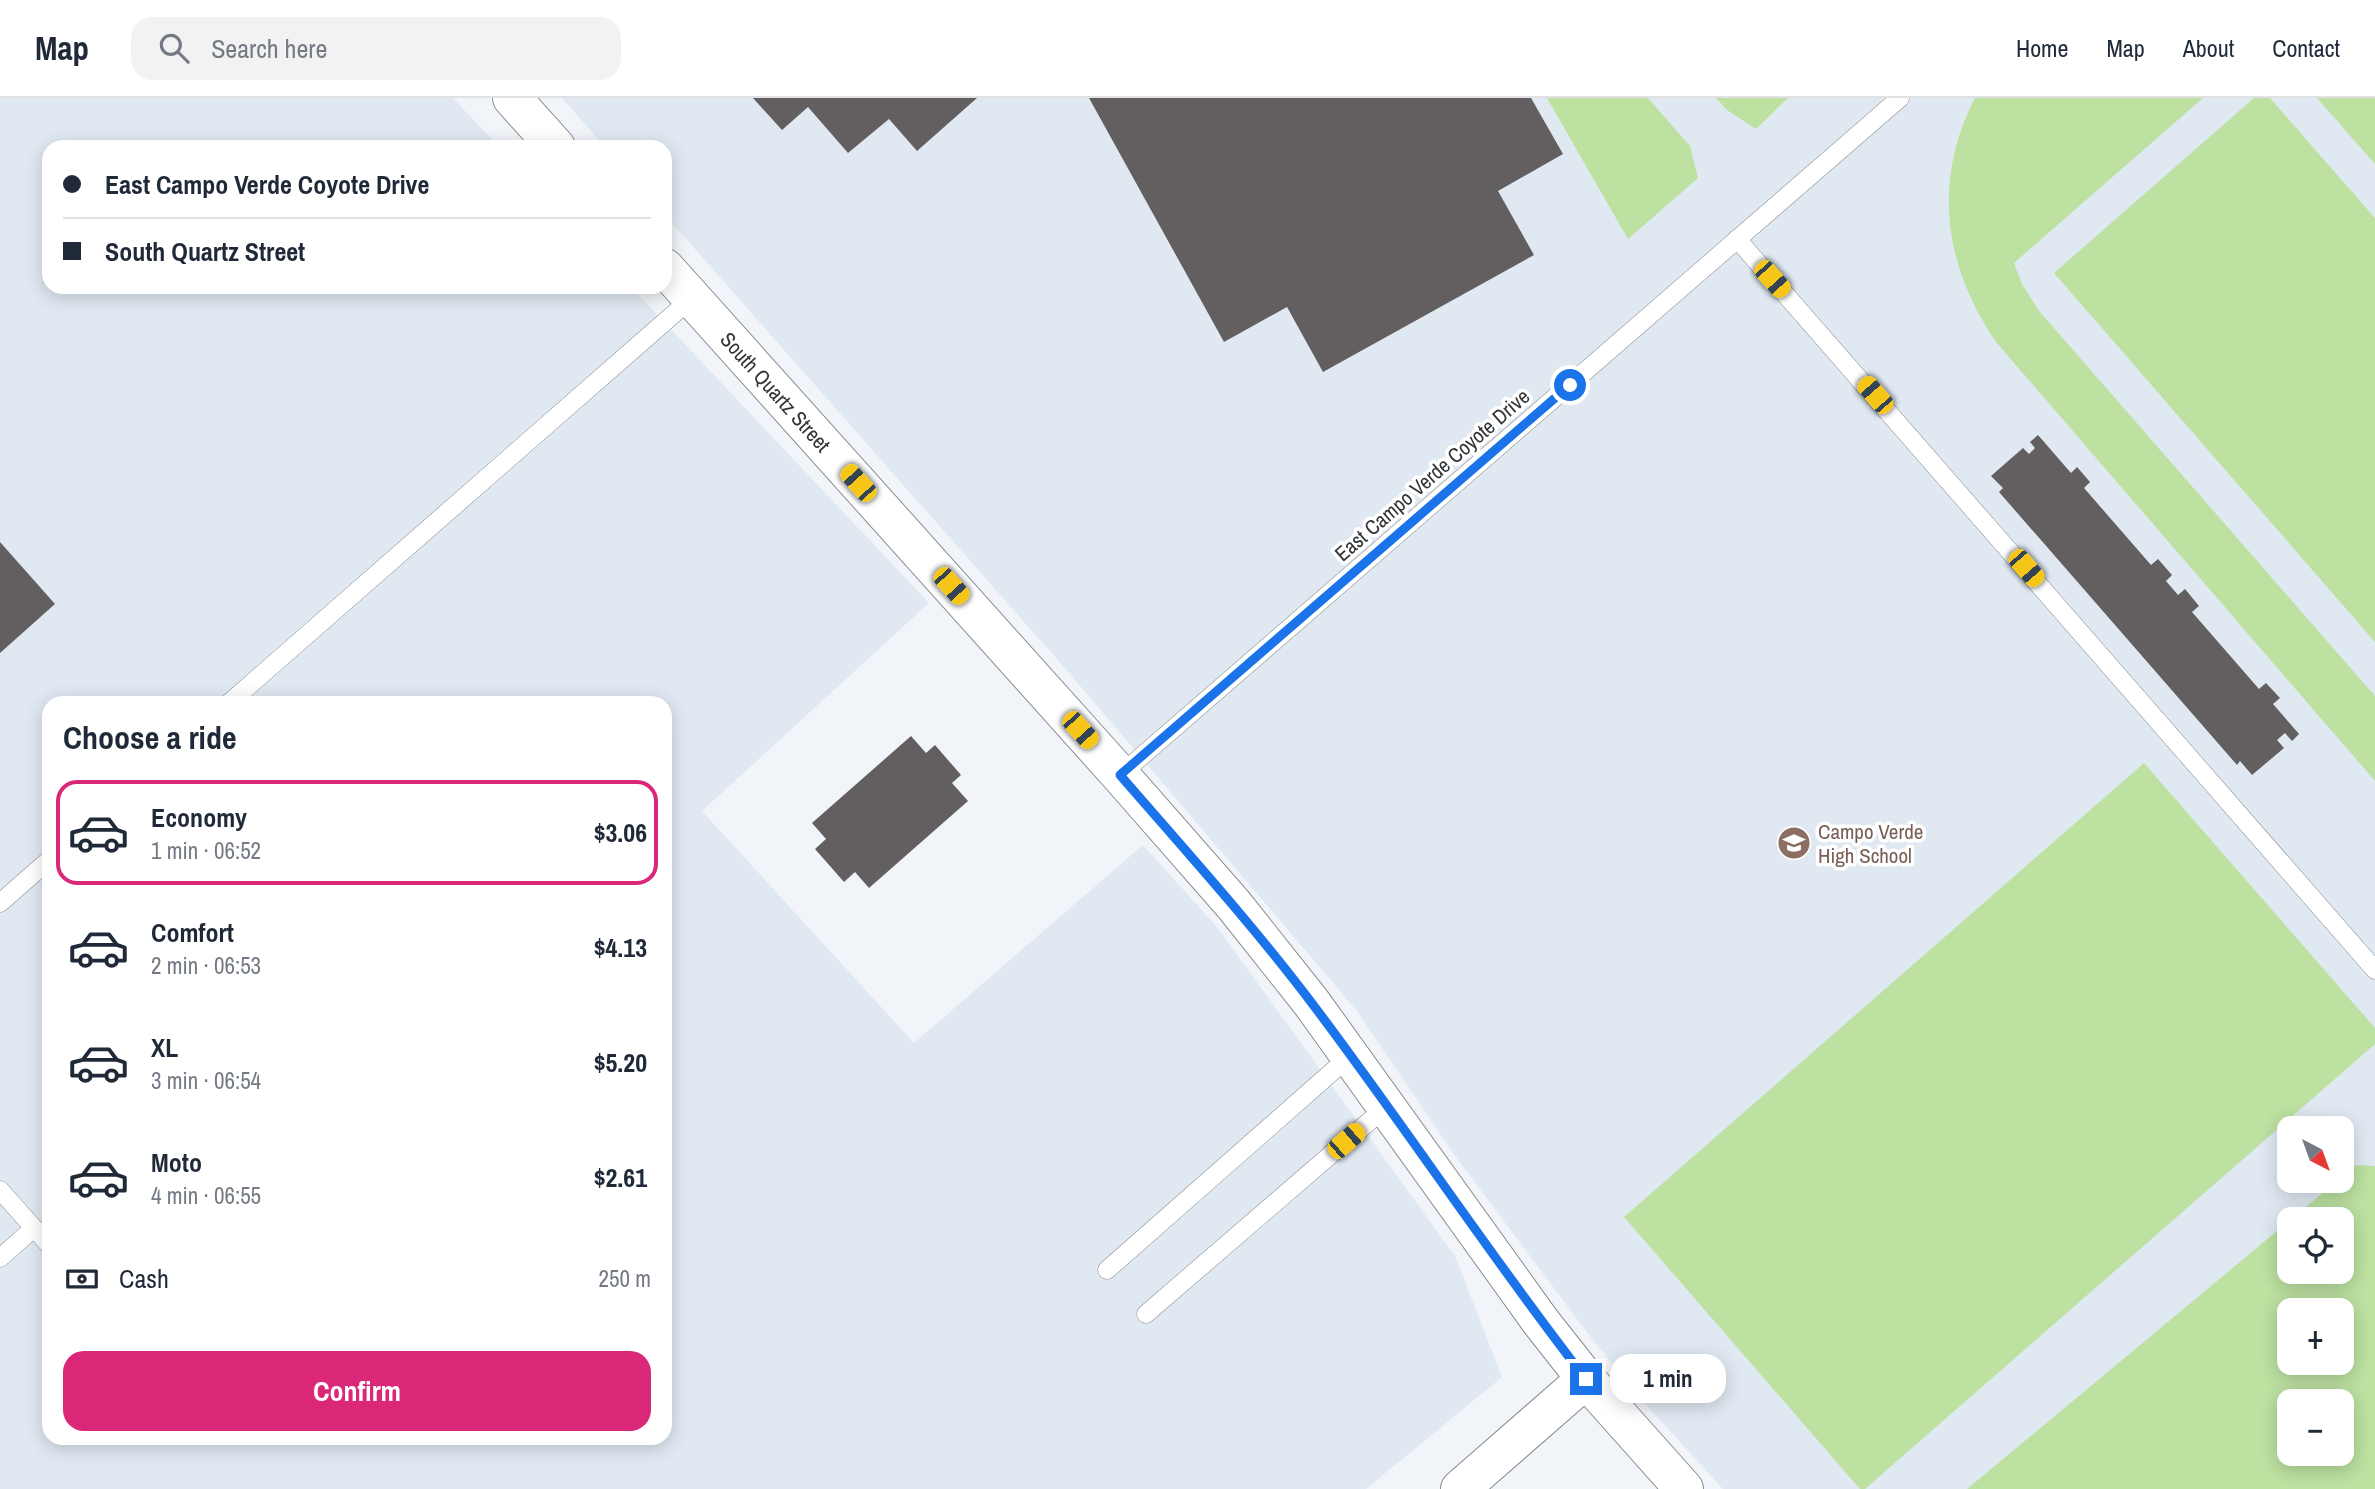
<!DOCTYPE html>
<meta charset="utf-8">
<style>
body{margin:0;font-family:"Archivo Narrow",sans-serif;background:#f2f2f3;color:#1f2937;height:100vh;display:flex;flex-direction:column;font-size:26px;white-space:nowrap}
*{box-sizing:border-box;margin:0}
p{font-size:23px;color:#747a83}
.icon{flex:none;width:38px;height:38px;fill:none;stroke:currentColor;stroke-width:2;stroke-linecap:round;stroke-linejoin:round}
.map{position:relative;flex:1;overflow:hidden}
.details{position:absolute;left:42px;top:598px;width:630px;height:749px;display:flex;flex-direction:column;background:#fff;border-radius:21px;box-shadow:0 4px 18px #0003}
.details>*{flex:none}
.guide{position:absolute;left:42px;top:42px;width:630px;height:154px;border-radius:21px;box-shadow:0 4px 18px #0003;display:grid;align-content:center;height:154px;padding:0 21px;background:#fff}
.needle{width:46px;rotate:139deg}
.tools{position:absolute;left:2277px;top:1018px;display:grid;gap:14px}
.tools a{display:grid;place-items:center;width:77px;height:77px;border-radius:14px;background:#fff;box-shadow:0 4px 18px #0003;font-size:35px}
.end{position:absolute;width:32px;height:32px;margin:-16px;border:9px solid #1a73e8;background:#fff;box-shadow:0 0 0 4px #fff}
.from{border-radius:50%}
.bubble{position:absolute;height:49px;border-radius:21px;background:#fff;box-shadow:0 4px 18px #0003;font-size:23px;font-weight:700;line-height:49px;text-align:center}
.car{position:absolute;width:21px;height:42px;margin:-21px -10px;border-radius:9px;box-shadow:0 0 5px 2px #0007;background:linear-gradient(#f5c518 24%,#345 0 40%,#f5c518 0 76%,#345 0 86%,#f5c518 0)}
.guide b{display:flex;align-items:center;gap:24px;height:66px;font-size:26px}
.guide b+b{border-top:2px solid #e0e1e3}
.guide i{width:18px;height:18px;background:#1f2937}
ul{padding:0;list-style:none}
li{display:flex;align-items:center;gap:21px;height:105px;margin:0 14px 10px;padding:0 7px;border:4px solid transparent;border-radius:21px}
li div{flex:1}
li b{display:block;font-size:26px}
li em{font-style:normal;font-weight:700}
li.on{border-color:#db2777}
li>.icon{width:63px;height:63px;stroke-width:1.5}
h2{padding:0 21px;font-size:32px;line-height:84px}
.pay{display:flex;align-items:center;gap:18px;height:77px;padding:0 21px;font-size:26px}
.pay p{margin-inline-start:auto}
.button{display:flex;gap:14px;margin-top:auto;padding:14px 21px}
.button a{flex:1;height:80px;border-radius:21px;background:#db2777;color:#fff;font-size:28px;font-weight:700;line-height:80px;text-align:center}
header{display:flex;align-items:center;gap:42px;box-sizing:border-box;height:98px;padding:0 35px;background:#fff;border-bottom:2px solid #e0e1e3}
header strong{font-size:33px}
nav{display:flex;gap:38px;margin-inline-start:auto;font-size:24px}
.search{width:490px;height:63px;background:#f2f2f3;display:flex;align-items:center;gap:18px;box-sizing:border-box;padding:0 24px;border-radius:21px;color:#747a83;font-size:26px}
.map>svg:first-child{display:block}
.built{fill:#e0e9f2;fill-rule:evenodd}
.green{fill:#bce1a1;fill-rule:evenodd}
.building{fill:#635f60}
.lines{fill:none;stroke-linecap:round;stroke-linejoin:round}
.service-casing{stroke:#8a8d90;stroke-width:19}
.tertiary-casing{stroke:#8a8d90;stroke-width:40}
.service{stroke:#fff;stroke-width:18}
.tertiary{stroke:#fff;stroke-width:38}
.route{stroke:#1a73e8;stroke-width:9}
.labels{text-anchor:middle;dominant-baseline:central;stroke-width:7;stroke-linejoin:round;paint-order:stroke}
.street-label{font-size:21px;fill:#333435;stroke:#fff}
.education-label{font-size:21px;fill:#785e54;stroke:#fff;text-anchor:start}
</style>
<header>
<strong>Map</strong>
<div class="search"><svg class="icon" aria-label="search" viewBox="0 0 24 24"><circle cx="10" cy="10" r="6"/><path d="M15 15l6 6"/></svg>Search here</div>
<nav><a>Home</a><a>Map</a><a>About</a><a>Contact</a></nav>
</header>
<div class="map">
<svg width="2375" height="1391" viewBox="0 0 2375 1391">
<rect width="100%" height="100%" fill="#f1f4f8"/>
<g class="built">
<path d="M 0,0 L 453,0 L 499,49 L 49,49 L 49,189 L 631,189 L 929,505 L 702,713 L 914,945 L 1143,747 L 1217,829 L 1455,1158 L 1502,1279 L 1366,1391 L 0,1391 ZM 49,606 L 665,606 L 665,1340 L 49,1340 Z"/>
<path d="M 562,0 L 2375,0 L 2375,1391 L 1723,1391 L 1649,1310 L 1592,1241 L 1453,1055 L 1357,913 L 1070,576 L 665,117 L 665,49 L 605,49 ZM 2289,1031 L 2342,1031 L 2342,1083 L 2289,1083 ZM 2289,1122 L 2342,1122 L 2342,1174 L 2289,1174 ZM 2289,1213 L 2342,1213 L 2342,1265 L 2289,1265 ZM 2289,1304 L 2342,1304 L 2342,1356 L 2289,1356 Z"/>
</g>
<g class="green">
<polygon points="1547,0 1648,0 1690,48 1698,80 1628,141"/>
<polygon points="1716,0 1788,0 1756,31 1727,12"/>
<path d="M 1975,0 L 2203,0 L 2014,165 L 2022,186 L 2039,213 L 2375,598 L 2375,683 L 1996,244 C 1944,168 1932,83 1975,0 Z"/>
<polygon points="2254,0 2270,0 2375,120 2375,544 2054,175"/>
<polygon points="2317,0 2375,0 2375,66"/>
<polygon points="2144,665 2375,930 2375,946 1865,1391 1860,1391 1624,1119"/>
<path d="M 2356,1067 L 2375,1068 L 2375,1391 L 1967,1391 L 2289,1123 L 2289,1174 L 2342,1174 L 2342,1122 L 2290,1122 L 2337,1083 L 2342,1083 L 2342,1079 ZM 2289,1213 L 2342,1213 L 2342,1265 L 2289,1265 ZM 2289,1304 L 2342,1304 L 2342,1356 L 2289,1356 Z"/>
</g>
<g class="building">
<polygon points="753,0 977,0 917,53 889,21 848,55 808,9 782,32"/>
<polygon points="1089,0 1531,0 1563,56 1498,93 1534,157 1323,274 1287,209 1224,244"/>
<polygon points="2038,337 2071,375 2077,369 2090,384 2084,390 2151,467 2158,461 2172,477 2166,483 2178,497 2185,491 2199,508 2192,514 2259,591 2266,585 2280,600 2273,606 2299,636 2292,643 2285,635 2277,642 2284,650 2252,677 2240,663 2237,667 1999,394 2003,390 1991,378 2023,350 2029,356 2035,350 2030,344"/>
<polygon points="0,444 55,506 0,555"/>
<polygon points="911,638 926,655 935,647 961,677 952,685 968,703 869,790 855,774 844,784 815,751 826,741 812,725"/>
</g>
<g class="lines">
<defs>
<g id="service">
<polyline points="1737,141 2375,872"/>
<polyline points="228,606 692,200"/>
<polyline points="1120,677 1900,0"/>
<polyline points="0,805 49,762"/>
<polyline points="0,1092 49,1147"/>
<polyline points="0,1160 34,1130"/>
<polyline points="1107,1172 1350,958"/>
<polyline points="1146,1216 1386,1009"/>
</g>
<g id="tertiary">
<polyline points="512,0 556,49"/>
<path id="s1" d="M 665,170 L 1120,677 L 1234,807 L 1311,904 L 1541,1224 L 1586,1281 L 1684,1391"/>
<polyline points="1460,1391 1586,1281"/>
</g>
</defs>
<use href="#service" class="service-casing"/>
<use href="#tertiary" class="tertiary-casing"/>
<use href="#service" class="service"/>
<use href="#tertiary" class="tertiary"/>
</g>
<g class="lines">
<path class="route" d="M 1570,287 L 1120,677 C 1185,752 1251,825 1311,904 C 1405,1028 1490,1158 1586,1281"/>
</g>
<defs>
<symbol id="school-disc" viewBox="-11 -11 22 22"><circle r="9.5" fill="#8d6e63" stroke="#fff"/><path d="M0-5L7-2L0 1L-7-2ZM-4 1L0 2.5L4 1V4Q0 6-4 4Z" fill="#fff"/></symbol>
</defs>
<g fill-rule="evenodd">
<use href="#school-disc" x="1775" y="726" width="38" height="38"/>
</g>
<g class="labels">
<g class="street-label">
<text stroke="none"><textPath href="#s1" startOffset="166">South Quartz Street</textPath></text>
<text transform="translate(1432 377) rotate(-41)">East Campo Verde Coyote Drive</text>
</g>
<g class="education-label">
<text x="1818" y="733">Campo Verde<tspan x="1818" dy="24">High School</tspan></text>
</g>
</g>
</svg>
<div class="tools">
<a><svg class="needle" viewBox="-14 -14 28 28"><path d="M0-13l5 13h-10z" fill="#e53935"/><path d="M0 13l5-13h-10z" fill="#747a83"/></svg></a>
<a><svg class="icon" aria-label="locate" viewBox="0 0 24 24"><circle cx="12" cy="12" r="6"/><path d="M12 2v4M12 18v4M2 12h4M18 12h4"/></svg></a>
<a>+</a>
<a>−</a>
</div>
<i class="end from" style="left:1570px;top:287px"></i>
<i class="end" style="left:1586px;top:1281px"></i>
<div class="bubble" style="left:1610px;top:1256px;width:116px">1 min</div>
<i class="car" style="left:1772px;top:181px;rotate:138deg"></i>
<i class="car" style="left:1875px;top:297px;rotate:319deg"></i>
<i class="car" style="left:858px;top:385px;rotate:318deg"></i>
<i class="car" style="left:2026px;top:470px;rotate:139deg"></i>
<i class="car" style="left:951px;top:488px;rotate:138deg"></i>
<i class="car" style="left:1080px;top:632px;rotate:138deg"></i>
<i class="car" style="left:1346px;top:1043px;rotate:49deg"></i>
<div class="guide">
<b><i class="from"></i>East Campo Verde Coyote Drive</b>
<b><i></i>South Quartz Street</b>
</div>
<section class="details">
<h2>Choose a ride</h2>
<ul>
<li class="on"><svg class="icon" aria-label="car" viewBox="0 0 24 24"><path d="M5 17H2v-5l4-1 3-4h7l3 4 3 1v5h-3M9 17h6M6 11h13"/><circle cx="7" cy="17" r="2"/><circle cx="17" cy="17" r="2"/></svg><div><b>Economy</b><p>1 min · 06:52</p></div><em>$3.06</em></li>
<li><svg class="icon" aria-label="car" viewBox="0 0 24 24"><path d="M5 17H2v-5l4-1 3-4h7l3 4 3 1v5h-3M9 17h6M6 11h13"/><circle cx="7" cy="17" r="2"/><circle cx="17" cy="17" r="2"/></svg><div><b>Comfort</b><p>2 min · 06:53</p></div><em>$4.13</em></li>
<li><svg class="icon" aria-label="car" viewBox="0 0 24 24"><path d="M5 17H2v-5l4-1 3-4h7l3 4 3 1v5h-3M9 17h6M6 11h13"/><circle cx="7" cy="17" r="2"/><circle cx="17" cy="17" r="2"/></svg><div><b>XL</b><p>3 min · 06:54</p></div><em>$5.20</em></li>
<li><svg class="icon" aria-label="car" viewBox="0 0 24 24"><path d="M5 17H2v-5l4-1 3-4h7l3 4 3 1v5h-3M9 17h6M6 11h13"/><circle cx="7" cy="17" r="2"/><circle cx="17" cy="17" r="2"/></svg><div><b>Moto</b><p>4 min · 06:55</p></div><em>$2.61</em></li>
</ul>
<div class="pay"><svg class="icon" aria-label="cash" viewBox="0 0 24 24"><path d="M3 7h18v10H3z"/><circle cx="12" cy="12" r="2"/></svg>Cash<p>250 m</p></div>
<div class="button"><a>Confirm</a></div>
</section>
</div>
